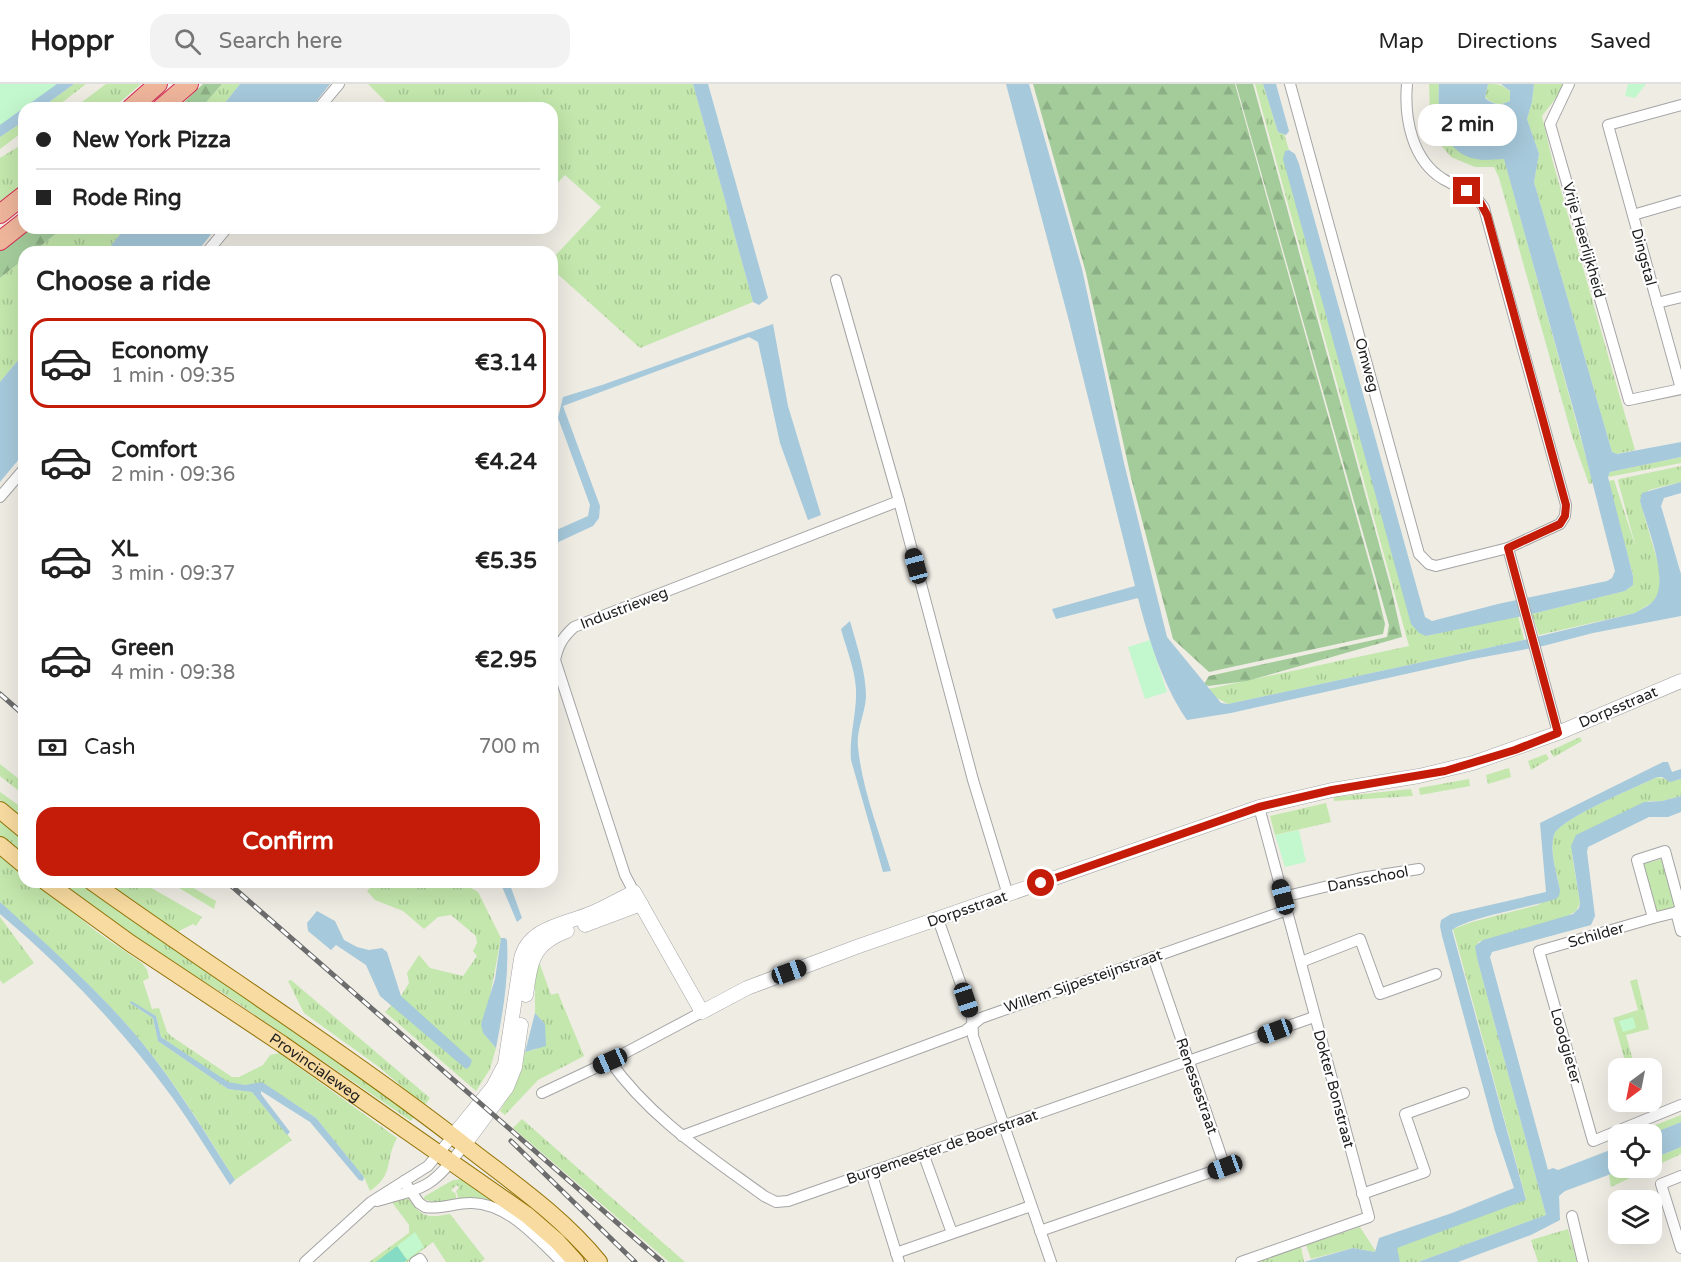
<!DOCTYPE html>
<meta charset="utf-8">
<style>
body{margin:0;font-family:"Varela Round",sans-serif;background:#f2f2f2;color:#222;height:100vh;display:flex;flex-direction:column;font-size:22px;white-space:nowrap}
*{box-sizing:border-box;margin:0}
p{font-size:20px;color:#767676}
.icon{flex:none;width:33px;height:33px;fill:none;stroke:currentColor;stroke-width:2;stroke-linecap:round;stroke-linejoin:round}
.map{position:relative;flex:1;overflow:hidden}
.panel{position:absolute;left:18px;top:162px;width:540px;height:642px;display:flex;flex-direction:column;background:#fff;border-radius:18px;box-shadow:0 6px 24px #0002}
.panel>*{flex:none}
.guide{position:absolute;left:18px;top:18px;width:540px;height:132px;border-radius:18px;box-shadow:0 6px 24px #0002;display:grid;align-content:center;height:132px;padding:0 18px;background:#fff}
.needle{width:39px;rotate:212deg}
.fabs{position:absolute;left:1608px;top:974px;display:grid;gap:12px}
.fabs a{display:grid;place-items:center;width:54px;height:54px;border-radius:12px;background:#fff;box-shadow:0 6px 24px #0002;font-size:30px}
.end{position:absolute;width:27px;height:27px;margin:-14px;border:8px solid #c41c08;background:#fff;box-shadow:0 0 0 3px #fff}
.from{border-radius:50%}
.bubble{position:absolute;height:42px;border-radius:18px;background:#fff;box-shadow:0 6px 24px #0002;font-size:20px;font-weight:700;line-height:42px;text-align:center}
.car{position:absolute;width:18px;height:36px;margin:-18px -9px;border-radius:8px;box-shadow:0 0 4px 2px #0007;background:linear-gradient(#222 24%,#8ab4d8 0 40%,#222 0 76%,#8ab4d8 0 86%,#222 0)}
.guide b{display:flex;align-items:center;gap:21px;height:57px;font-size:22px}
.guide b+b{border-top:2px solid #e0e0e0}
.guide i{width:15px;height:15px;background:#222}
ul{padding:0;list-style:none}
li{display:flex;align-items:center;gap:18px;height:90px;margin:0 12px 9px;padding:0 6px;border:3px solid transparent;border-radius:18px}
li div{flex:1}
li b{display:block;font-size:22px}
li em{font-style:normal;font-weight:700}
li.selected{border-color:#c41c08}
li>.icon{width:54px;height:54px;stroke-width:1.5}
h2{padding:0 18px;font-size:27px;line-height:72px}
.pay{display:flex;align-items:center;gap:15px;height:66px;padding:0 18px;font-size:22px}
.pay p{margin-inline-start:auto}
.cta{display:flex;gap:12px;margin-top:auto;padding:12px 18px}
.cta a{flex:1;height:69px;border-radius:18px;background:#c41c08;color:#fff;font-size:24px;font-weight:700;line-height:69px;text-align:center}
header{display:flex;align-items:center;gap:36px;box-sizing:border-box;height:84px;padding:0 30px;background:#fff;border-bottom:2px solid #e0e0e0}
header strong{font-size:28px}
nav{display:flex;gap:33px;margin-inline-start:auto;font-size:21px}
.search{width:420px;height:54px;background:#f2f2f2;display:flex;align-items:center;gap:15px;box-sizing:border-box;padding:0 21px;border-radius:18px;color:#767676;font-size:22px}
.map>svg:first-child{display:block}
.grass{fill:url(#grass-tufts)}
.forest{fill:url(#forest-firs)}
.park{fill:#c3f7cd}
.pitch{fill:#85dbc3}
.water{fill:#a6c9db}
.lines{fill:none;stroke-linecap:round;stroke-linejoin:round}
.minor-casing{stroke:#a5a5a5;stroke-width:12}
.tertiary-casing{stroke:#a5a5a5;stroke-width:15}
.primary-casing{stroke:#927206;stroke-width:18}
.trunk-casing{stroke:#d32b53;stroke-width:20}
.minor{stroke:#fff;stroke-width:10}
.tertiary{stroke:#fff;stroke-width:14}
.primary{stroke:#f8dba0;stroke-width:16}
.trunk{stroke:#eeb59b;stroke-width:18}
.rail-casing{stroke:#6c6c6c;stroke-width:5}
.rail{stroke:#fff;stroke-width:3;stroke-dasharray:9;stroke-linecap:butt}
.route{stroke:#c41c08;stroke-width:8}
.labels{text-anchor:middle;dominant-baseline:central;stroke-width:4.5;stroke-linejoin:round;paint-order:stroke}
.street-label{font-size:15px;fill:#1e1e1e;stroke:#fff}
</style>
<header>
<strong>Hoppr</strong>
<div class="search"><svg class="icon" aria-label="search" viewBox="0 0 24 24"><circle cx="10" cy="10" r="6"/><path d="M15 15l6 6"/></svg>Search here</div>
<nav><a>Map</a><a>Directions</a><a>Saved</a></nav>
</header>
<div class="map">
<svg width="1681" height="1178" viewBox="0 0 1681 1178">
<defs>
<pattern id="grass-tufts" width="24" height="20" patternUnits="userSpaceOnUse" patternTransform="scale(1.5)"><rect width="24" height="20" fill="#c3e7ac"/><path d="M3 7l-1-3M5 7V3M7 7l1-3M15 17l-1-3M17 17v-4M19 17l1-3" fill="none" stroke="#a7c694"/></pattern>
<pattern id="forest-firs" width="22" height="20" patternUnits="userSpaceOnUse" patternTransform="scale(1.5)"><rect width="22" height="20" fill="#a4cc9b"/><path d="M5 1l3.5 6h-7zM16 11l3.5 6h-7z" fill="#8daf85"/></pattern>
</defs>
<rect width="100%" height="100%" fill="#efece4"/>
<g class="grass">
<polygon points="74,0 86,0 55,24 41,24"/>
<polygon points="106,0 141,0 113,24 74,24"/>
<polygon points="222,0 240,0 221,24 201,24"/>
<polygon points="368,0 693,0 753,218 640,264 552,185 552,175 601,123 565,91 552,105 552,24 392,24"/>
<polygon points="1255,0 1263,0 1278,48 1284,50 1289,66 1285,67 1426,552 1518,532 1524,556 1228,620 1213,612 1208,605 1409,562"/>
<path d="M 1429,0 L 1439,0 C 1436,47 1451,81 1504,74 L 1593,399 L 1589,400 L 1572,352 L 1499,94 L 1494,83 L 1475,83 L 1451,73 L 1435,54 L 1430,27 Z"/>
<path d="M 1488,0 C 1498,0 1503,0 1510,8 L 1510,17 C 1500,22 1493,21 1485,13 Z"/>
<polygon points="1534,0 1563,0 1562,6 1542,32 1552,75 1635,366 1616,370 1612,368 1534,98 1539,70 1527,35 1532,18"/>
<polygon points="24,37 24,47 0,65 0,53"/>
<polygon points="24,59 24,100 0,118 0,74"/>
<polygon points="63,144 125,144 106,168 33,168"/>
<polygon points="24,175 24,269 0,298 0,194"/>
<polygon points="1681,373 1681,379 1608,393 1610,388"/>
<polygon points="1681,382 1681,398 1649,406 1640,417 1660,486 1659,509 1653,518 1635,529 1539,551 1532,530 1625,507 1633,501 1633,491 1608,397 1614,396 1636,464 1618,397 1619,395"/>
<polygon points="1580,653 1582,657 1554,673 1550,667"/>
<polygon points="1546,670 1549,675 1531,686 1528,677"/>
<polygon points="0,680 24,699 24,711 0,692"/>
<polygon points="1509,684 1511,693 1488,700 1486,691"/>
<path d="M 1657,693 L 1674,697 L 1681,695 L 1681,712 L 1662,717 L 1649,717 L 1572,771 L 1580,819 L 1576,827 L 1566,833 L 1478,858 L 1477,874 L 1546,1131 L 1418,1178 L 1400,1178 L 1396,1164 L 1526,1115 L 1453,845 L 1472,838 L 1538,821 L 1560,806 C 1557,789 1549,767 1554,751 C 1559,735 1639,702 1657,693 Z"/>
<polygon points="1469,695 1470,702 1420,711 1419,704"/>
<polygon points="1411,705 1413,712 1334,717 1334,713"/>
<polygon points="0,708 24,725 24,736 0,716"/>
<polygon points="1326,719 1331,738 1275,751 1270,732"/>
<polygon points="0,733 24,753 24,771 0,752"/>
<path d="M 0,769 L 24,788 L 24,798 L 36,798 L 97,848 L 142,879 L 147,886 L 149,894 L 143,897 L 152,925 L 159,924 L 167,948 L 171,952 L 232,993 L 239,993 L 263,981 L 270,971 L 279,969 L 397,1054 C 384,1077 395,1090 370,1107 L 364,1093 L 316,1034 L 262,999 L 245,1001 L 228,999 L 161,953 L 156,932 L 130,919 L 153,934 L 158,957 L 228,1005 L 252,1008 L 292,1056 L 235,1096 C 200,1039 165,982 119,932 C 81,891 40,855 0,818 Z"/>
<polygon points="1662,775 1675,824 1656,829 1643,780"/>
<polygon points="59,798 83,798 415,1031 411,1037 223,909 173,880"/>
<polygon points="106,798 141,798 202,833 196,842 193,840 177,848"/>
<polygon points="169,798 183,798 216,817 214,825"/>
<polygon points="376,798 461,798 478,808 501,854 483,949 496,964 490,985 476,1007 385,928 401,912 409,899 407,889 419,871 430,884 463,892 477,872 473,867 477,859 476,852 451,831 438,833 424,845 403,827 375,816 367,807"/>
<polygon points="0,833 34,879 3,900 0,896"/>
<polygon points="538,875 551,911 558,909 584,972 538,996 505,1031 500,1027 516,998 525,968 537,965 545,940 535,929 535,890"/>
<polygon points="1637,895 1649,945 1626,951 1635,984 1627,984 1613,934 1638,926 1630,897"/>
<polygon points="291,896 430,1014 424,1022 379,983 304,929 288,897"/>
<polygon points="1681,1031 1681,1038 1651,1050 1633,1050"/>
<polygon points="522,1035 685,1178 669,1178 513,1044"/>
<polygon points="1681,1063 1681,1070 1611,1103 1609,1091 1630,1083 1652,1083 1652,1075"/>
<polygon points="462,1095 498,1118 496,1120 459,1116 456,1107 459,1104 457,1101 451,1106 454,1109 455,1108 457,1116 441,1120 423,1115 425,1112 453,1096"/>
<path d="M 399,1115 L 409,1115 C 422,1134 428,1134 450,1130 L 485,1175 L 481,1178 L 446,1178 L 433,1158 L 407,1178 L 369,1178 L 409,1149 L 409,1141 L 391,1117 Z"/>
<polygon points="1360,1143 1376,1168 1353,1164 1311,1175 1306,1161"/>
<polygon points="1568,1145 1577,1178 1538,1178 1531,1156"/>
<polygon points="1301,1163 1304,1178 1257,1178"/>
</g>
<g class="forest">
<polygon points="203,0 222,0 201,24 178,24"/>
<polygon points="1033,0 1235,0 1375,499 1385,540 1383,550 1209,588 1173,555 1131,394 1086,189"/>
<polygon points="1236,0 1253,0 1391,504 1402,553 1247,597 1208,602 1204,600 1209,592 1387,553 1389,541"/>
<polygon points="29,144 63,144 33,168 24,168 24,175 0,194 0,165"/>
</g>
<g class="park">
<polygon points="0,0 70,0 24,24 0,49"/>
<polygon points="1628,0 1646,0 1635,14 1625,12"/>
<polygon points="1150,556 1167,608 1145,615 1128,563"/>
<polygon points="1299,746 1306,778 1285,783 1275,751"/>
<polygon points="1633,933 1636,944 1623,948 1619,937"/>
<polygon points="415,1148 424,1163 407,1176 397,1162"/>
</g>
<polygon class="pitch" points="397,1162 407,1176 404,1178 376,1178"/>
<g class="water">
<polygon points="57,0 74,0 41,24 24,24 24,37 0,53 0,41"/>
<polygon points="240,0 330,0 311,24 221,24"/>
<polygon points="693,0 708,0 768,214 759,221 753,218"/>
<path d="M 1006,0 L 1029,0 L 1082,185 L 1124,379 L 1167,553 L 1221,619 L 1228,620 L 1524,556 L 1635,529 C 1641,525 1650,522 1654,516 C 1670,496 1646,440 1640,417 L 1642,409 L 1681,398 L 1681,409 L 1664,414 L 1661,422 L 1681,490 L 1681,532 L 1593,549 L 1543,562 L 1473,575 L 1231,629 L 1187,636 C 1163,602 1148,553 1138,514 L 1056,535 L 1052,525 L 1135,502 L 1069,237 Z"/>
<polygon points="1263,0 1276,0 1289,47 1286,51 1278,48"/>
<path d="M 1439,0 L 1488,0 L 1485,14 C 1493,21 1500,22 1510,17 L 1510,7 L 1501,0 L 1534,0 L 1532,18 L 1527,35 L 1539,70 L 1534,98 L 1612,368 L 1617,370 L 1681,358 L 1681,373 L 1610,388 L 1608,393 L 1633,492 L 1633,501 L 1625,507 L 1532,530 L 1426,552 L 1419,549 L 1411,540 L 1283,75 L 1285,67 L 1289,66 L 1295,70 L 1299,80 L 1425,533 L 1432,537 L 1498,520 L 1607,497 L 1612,494 L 1615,487 L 1578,342 L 1504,75 C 1495,75 1485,77 1476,75 C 1441,69 1437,28 1439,0 Z"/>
<polygon points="125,144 216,144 197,168 106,168"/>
<polygon points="773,240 788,322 821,431 808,436 780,359 758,258 749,253 563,322 600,422 599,434 593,442 552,461 552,448 588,432 590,421 558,334 563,313 602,301"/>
<polygon points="24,269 24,369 0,398 0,298"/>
<path d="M 850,537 C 857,562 866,588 866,613 C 865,630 856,646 858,663 C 862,705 879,747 891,787 L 883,788 L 851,676 C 849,652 857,629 856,605 C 855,585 846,564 841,545 Z"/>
<path d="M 1663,678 L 1668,678 L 1672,688 L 1681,685 L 1681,695 L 1670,698 L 1662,693 L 1657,693 C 1639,702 1559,735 1554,751 C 1549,767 1557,790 1560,806 L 1559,812 L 1556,815 C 1534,822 1466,834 1452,846 L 1526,1116 L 1397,1164 L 1400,1178 L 1304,1178 L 1353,1164 L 1375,1168 L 1379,1154 L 1452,1129 L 1514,1104 L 1495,1047 L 1442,852 L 1440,842 L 1441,836 L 1451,830 L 1546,808 L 1540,739 Z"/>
<polygon points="1681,712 1681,728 1668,733 1649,733 1588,763 1587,768 1595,832 1591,841 1492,868 1490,873 1548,1086 1553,1084 1558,1086 1618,1063 1618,1083 1630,1083 1565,1107 1559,1112 1560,1136 1531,1151 1458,1178 1418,1178 1546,1131 1477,874 1475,862 1483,856 1573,830 1579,824 1580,819 1571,762 1576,751 1644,718 1662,717"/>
<polygon points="500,798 509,798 522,834 517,838"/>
<path d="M 0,818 C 41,855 81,891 119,932 C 165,982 199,1039 235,1096 L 230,1101 C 211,1072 193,1042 172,1013 C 123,946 64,884 0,830 Z"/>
<polygon points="317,827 335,837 344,856 357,863 369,866 382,864 387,868 401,912 472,976 470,982 466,985 380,912 366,881 336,861 331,866 308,847 307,839"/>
<path d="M 501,854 L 505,854 L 507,856 C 509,893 503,928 496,964 L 483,949 L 481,940 L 495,895 Z"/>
<polygon points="131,917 156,932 161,953 228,998 245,1001 262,998 316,1034 364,1093 363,1097 359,1096 310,1038 261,1007 261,1010 290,1048 287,1051 252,1008 228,1005 158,957 153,934 130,919"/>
<polygon points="535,929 545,940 546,962 525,968"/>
<polygon points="1681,1038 1681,1063 1652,1075 1651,1050"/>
</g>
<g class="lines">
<defs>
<g id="minor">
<polyline points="1290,0 1419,470 1429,480 1436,482 1508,464"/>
<path d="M 1407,0 C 1404,34 1412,76 1443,95 C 1459,104 1474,108 1484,124 L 1566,421 L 1565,432 L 1560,440 L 1508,464 L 1558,649"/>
<polyline points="1569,0 1550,40 1629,316 1681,305"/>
<polyline points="319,24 339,0"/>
<polyline points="1633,131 1681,117"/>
<polyline points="207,168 227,144"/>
<polyline points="836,196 899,417 973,696 1008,811"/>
<polyline points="1657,219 1681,213"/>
<polyline points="1681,305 1608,41 1681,21"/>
<polyline points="0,413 24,385"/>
<path d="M 634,808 L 625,791 L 555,576 C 558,561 563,553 574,543 L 899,417"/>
<polyline points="1283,813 1361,794 1419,785"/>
<polyline points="1681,826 1665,767 1637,776 1653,834 1681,827"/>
<polyline points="1676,828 1681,847"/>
<polyline points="1653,834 1539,867 1593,1057 1681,1021"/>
<polyline points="938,835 972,932 973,952 1051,1178"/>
<polyline points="1301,878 1360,855 1380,910 1436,890"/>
<path d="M 610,977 C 650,1034 708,1071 764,1112 L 776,1118 L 788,1117 L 1314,933"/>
<polyline points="542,1009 610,977 702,928"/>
<polyline points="682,1052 965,947 981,934 1287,826"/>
<polyline points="923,1069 952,1149"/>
<polyline points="871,1088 899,1178"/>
<polyline points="1681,1092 1661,1100 1681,1164"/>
<path d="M 404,1097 L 419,1119 L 425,1123 C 441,1126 457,1118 472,1119 C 509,1120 537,1154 562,1178"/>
<polyline points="1362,1110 1425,1088 1405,1030 1464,1009"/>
<path d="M 377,1117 C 427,1103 432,1104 464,1061"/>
<polyline points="1572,1132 1583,1178"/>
<polyline points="1040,1147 1225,1083 1153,873"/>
<polyline points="896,1169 1031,1122"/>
<polyline points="305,1178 371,1118 428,1082 453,1052"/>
<polyline points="415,1178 420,1175 422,1178"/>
<polyline points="1241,1178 1369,1133 1259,723"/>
</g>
<g id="tertiary">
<polyline points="585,841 641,820"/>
<path d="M 526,911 C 531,877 532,860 567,847"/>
<path d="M 453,1052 L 493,1003 L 505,980 L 521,875 C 528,843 566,840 592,829 C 606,823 620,815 634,808 L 702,928 L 747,904 L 859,862 L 1259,723 L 1332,706 L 1419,692 L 1473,679 L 1558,649 L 1681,597"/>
<polyline points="464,1061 507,1003 515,983 521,941"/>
</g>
<g id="primary">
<polyline points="0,726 24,746"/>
<polyline points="0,761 24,781"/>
<path id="s1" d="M 46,798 L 130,859 L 282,960 L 527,1131 L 557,1157 L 576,1178"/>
<path d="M 92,798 C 215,886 343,967 463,1060 C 510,1097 561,1131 599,1178"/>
</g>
<g id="trunk">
<polyline points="131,24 158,0"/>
<polyline points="161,24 189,0"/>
<polyline points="0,130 24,111"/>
<polyline points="0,157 24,138"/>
</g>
</defs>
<use href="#minor" class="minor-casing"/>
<use href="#tertiary" class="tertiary-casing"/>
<use href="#primary" class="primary-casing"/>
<use href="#trunk" class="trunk-casing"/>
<use href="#minor" class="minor"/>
<use href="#tertiary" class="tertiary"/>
<use href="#primary" class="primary"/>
<use href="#trunk" class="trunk"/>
<defs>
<g id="rail">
<polyline points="0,610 24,631"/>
<polyline points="227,798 662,1178"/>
<polyline points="511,1057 635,1178"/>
</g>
</defs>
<use href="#rail" class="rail-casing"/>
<use href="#rail" class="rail"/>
</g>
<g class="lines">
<polyline class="route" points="1041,799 1259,723 1332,706 1445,687 1515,666 1558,649 1508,464 1560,440 1565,432 1566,421 1487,131 1480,118 1467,107"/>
</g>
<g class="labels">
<g class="street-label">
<text transform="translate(1584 156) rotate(74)">Vrije Heerlijkheid</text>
<text transform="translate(1644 173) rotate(75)">Dingstal</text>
<text transform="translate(1367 281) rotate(75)">Omweg</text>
<text transform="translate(624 524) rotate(-21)">Industrieweg</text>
<text transform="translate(1618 623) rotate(-23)">Dorpsstraat</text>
<text transform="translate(1368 795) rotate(-11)">Dansschool</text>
<text transform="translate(967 825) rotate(-19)">Dorpsstraat</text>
<text transform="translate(1596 851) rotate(-16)">Schilder</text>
<text transform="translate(1083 897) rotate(-19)">Willem Sijpesteijnstraat</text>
<text transform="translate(1566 962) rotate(74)">Loodgieter</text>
<text stroke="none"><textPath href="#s1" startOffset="327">Provincialeweg</textPath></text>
<text transform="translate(1197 1002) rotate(71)">Renessestraat</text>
<text transform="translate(1334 1005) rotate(75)">Dokter Bonstraat</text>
<text transform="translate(942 1063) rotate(-19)">Burgemeester de Boerstraat</text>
</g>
</g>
</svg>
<div class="fabs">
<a><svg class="needle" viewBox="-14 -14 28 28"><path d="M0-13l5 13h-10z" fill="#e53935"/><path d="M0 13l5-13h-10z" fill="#767676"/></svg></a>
<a><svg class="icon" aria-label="locate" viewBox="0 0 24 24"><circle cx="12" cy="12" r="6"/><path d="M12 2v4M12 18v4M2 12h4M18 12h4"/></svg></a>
<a><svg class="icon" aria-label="layers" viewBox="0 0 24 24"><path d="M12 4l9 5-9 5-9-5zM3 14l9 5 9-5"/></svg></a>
</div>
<i class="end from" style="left:1041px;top:799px"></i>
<i class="end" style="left:1467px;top:107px"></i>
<div class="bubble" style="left:1418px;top:20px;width:99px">2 min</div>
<i class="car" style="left:916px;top:482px;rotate:345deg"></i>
<i class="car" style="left:1283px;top:813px;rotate:345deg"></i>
<i class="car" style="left:789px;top:888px;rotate:70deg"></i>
<i class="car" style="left:966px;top:916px;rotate:161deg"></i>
<i class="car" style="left:1275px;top:947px;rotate:250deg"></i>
<i class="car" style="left:610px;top:977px;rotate:246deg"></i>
<i class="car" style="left:1225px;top:1083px;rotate:250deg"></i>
<div class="guide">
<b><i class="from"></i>New York Pizza</b>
<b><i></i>Rode Ring</b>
</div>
<section class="panel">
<h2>Choose a ride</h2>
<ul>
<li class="selected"><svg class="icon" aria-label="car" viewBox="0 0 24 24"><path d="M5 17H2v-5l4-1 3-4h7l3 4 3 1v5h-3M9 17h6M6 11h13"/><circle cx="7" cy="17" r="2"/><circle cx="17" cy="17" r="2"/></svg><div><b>Economy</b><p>1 min · 09:35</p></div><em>€3.14</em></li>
<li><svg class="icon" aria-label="car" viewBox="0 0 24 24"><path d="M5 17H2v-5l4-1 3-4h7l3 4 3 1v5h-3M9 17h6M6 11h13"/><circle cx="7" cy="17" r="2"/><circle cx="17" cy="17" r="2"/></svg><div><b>Comfort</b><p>2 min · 09:36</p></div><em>€4.24</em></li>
<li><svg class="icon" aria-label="car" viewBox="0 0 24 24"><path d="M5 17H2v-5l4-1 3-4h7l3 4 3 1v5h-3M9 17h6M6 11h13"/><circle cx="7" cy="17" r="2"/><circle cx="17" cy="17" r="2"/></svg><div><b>XL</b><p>3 min · 09:37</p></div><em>€5.35</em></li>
<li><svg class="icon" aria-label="car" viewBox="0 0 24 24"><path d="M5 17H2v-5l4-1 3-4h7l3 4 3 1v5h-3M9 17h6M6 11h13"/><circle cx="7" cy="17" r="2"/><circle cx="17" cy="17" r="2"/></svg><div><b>Green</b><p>4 min · 09:38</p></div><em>€2.95</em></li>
</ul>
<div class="pay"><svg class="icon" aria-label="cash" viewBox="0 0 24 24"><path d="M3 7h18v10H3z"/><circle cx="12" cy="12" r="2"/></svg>Cash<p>700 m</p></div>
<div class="cta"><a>Confirm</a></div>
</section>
</div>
